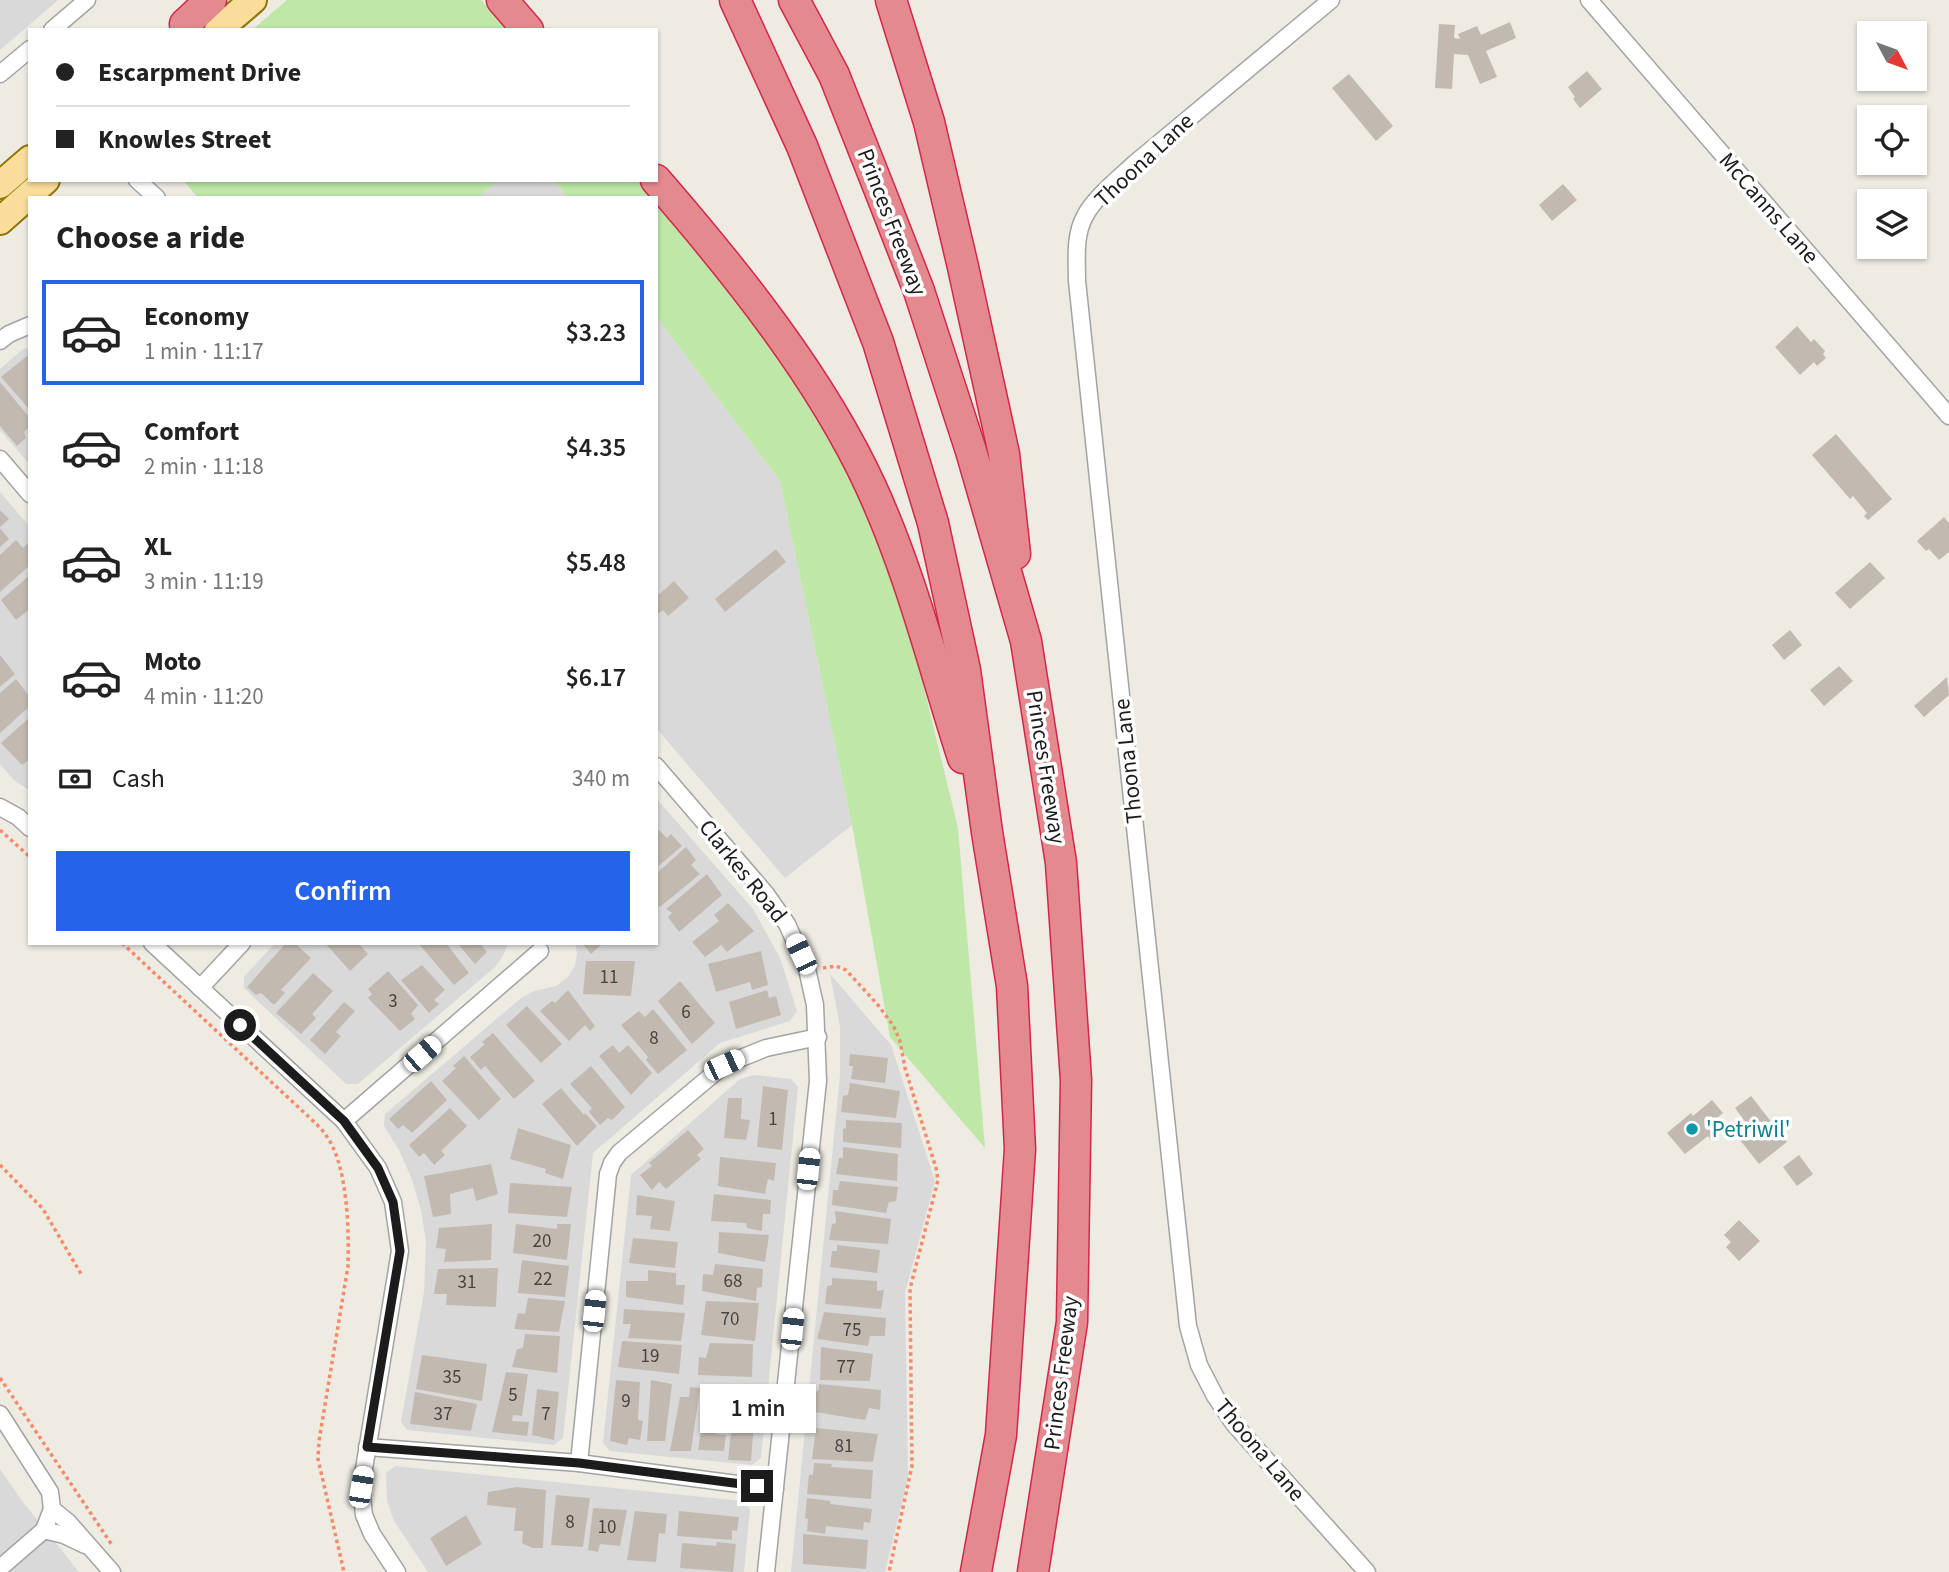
<!DOCTYPE html>
<meta charset="utf-8">
<style>
body{margin:0;font-family:"Source Sans 3",sans-serif;background:#f6f6f6;color:#222;height:100vh;display:flex;flex-direction:column;font-size:26px;white-space:nowrap}
*{box-sizing:border-box;margin:0}
p{font-size:23px;color:#767676}
.icon{flex:none;width:38px;height:38px;fill:none;stroke:currentColor;stroke-width:2;stroke-linecap:round;stroke-linejoin:round}
.map{position:relative;flex:1;overflow:hidden}
.details{position:absolute;left:28px;top:196px;width:630px;height:749px;display:flex;flex-direction:column;background:#fff;border-radius:0px;box-shadow:0 2px 5px #0004}
.details>*{flex:none}
.banner{position:absolute;left:28px;top:28px;width:630px;height:154px;border-radius:0px;box-shadow:0 2px 5px #0004;display:grid;align-content:center;height:154px;padding:0 28px;background:#fff}
.needle{width:46px;rotate:131deg}
.fabs{position:absolute;left:1857px;top:21px;display:grid;gap:14px}
.fabs a{display:grid;place-items:center;width:70px;height:70px;border-radius:0px;background:#fff;box-shadow:0 2px 5px #0004;font-size:35px}
.end{position:absolute;width:32px;height:32px;margin:-16px;border:9px solid #1c1c1c;background:#fff;box-shadow:0 0 0 4px #fff}
.from{border-radius:50%}
.bubble{position:absolute;height:49px;border-radius:0px;background:#fff;box-shadow:0 2px 5px #0004;font-size:23px;font-weight:600;line-height:49px;text-align:center}
.car{position:absolute;width:21px;height:42px;margin:-21px -10px;border-radius:9px;box-shadow:0 0 5px 2px #0007;background:linear-gradient(#fff 24%,#345 0 40%,#fff 0 76%,#345 0 86%,#fff 0)}
.banner b{display:flex;align-items:center;gap:24px;height:66px;font-size:26px}
.banner b+b{border-top:2px solid #e0e0e0}
.banner i{width:18px;height:18px;background:#222}
ul{padding:0;list-style:none}
li{display:flex;align-items:center;gap:21px;height:105px;margin:0 14px 10px;padding:0 14px;border:4px solid transparent;border-radius:0px}
li div{flex:1}
li b{display:block;font-size:26px}
li em{font-style:normal;font-weight:600}
li.on{border-color:#2563eb}
li>.icon{width:63px;height:63px;stroke-width:1.5}
h2{padding:0 28px;font-size:32px;line-height:84px}
.pay{display:flex;align-items:center;gap:18px;height:77px;padding:0 28px;font-size:26px}
.pay p{margin-inline-start:auto}
.cta{display:flex;gap:14px;margin-top:auto;padding:14px 28px}
.cta a{flex:1;height:80px;border-radius:0px;background:#2563eb;color:#fff;font-size:28px;font-weight:600;line-height:80px;text-align:center}
.map>svg:first-child{display:block}
.residential{fill:#dad9d9}
.grass{fill:#bfe7a8}
.building{fill:#c2bab1}
.lines{fill:none;stroke-linecap:round;stroke-linejoin:round}
.street-casing{stroke:#a3a3a3;stroke-width:19}
.primary-casing{stroke:#917503;stroke-width:30}
.highway-casing{stroke:#d4264b;stroke-width:33}
.path{stroke:#f78a69;stroke-width:3.5;stroke-dasharray:3.5 3.5;stroke-linecap:butt}
.street{stroke:#fff;stroke-width:16}
.primary{stroke:#fadd9a;stroke-width:26}
.highway{stroke:#e48a8f;stroke-width:30}
.route{stroke:#1c1c1c;stroke-width:9}
.culture-dot{fill:#0f9aa8;stroke:#fff;stroke-width:2.5}
.labels{text-anchor:middle;dominant-baseline:central;stroke-width:7;stroke-linejoin:round;paint-order:stroke}
.number-label{font-size:19px;fill:#464441}
.street-label{font-size:23px;fill:#1c1c1c;stroke:#fff}
.culture-label{font-size:23px;fill:#0d838f;stroke:#fff;text-anchor:start}
</style>
<div class="map">
<svg width="1949" height="1572" viewBox="0 0 1949 1572">
<rect width="100%" height="100%" fill="#edebe2"/>
<g class="residential">
<polygon points="0,0 58,0 0,50"/>
<polygon points="499,180 554,180 567,198 477,198"/>
<polygon points="656,316 780,481 852,825 785,878 656,728"/>
<polygon points="30,348 30,465 0,430 0,369 23,349"/>
<polygon points="0,492 30,527 30,791 14,780 0,764"/>
<polygon points="656,798 753,909 780,958 797,1011 790,1021 720,1043 593,1153 563,1438 554,1445 407,1430 401,1422 424,1292 426,1242 421,1210 411,1177 399,1150 384,1126 385,1114 521,998 534,991 556,986 568,977 575,965 577,954 575,943 656,943"/>
<polygon points="275,943 508,943 503,956 495,967 358,1084 346,1084 244,988 244,977"/>
<polygon points="830,974 891,1045 935,1181 905,1293 908,1478 885,1572 791,1572 840,1075 840,1027"/>
<polygon points="754,1075 791,1079 798,1087 761,1458 752,1465 610,1451 603,1443 631,1175 740,1079"/>
<polygon points="395,1466 743,1501 750,1509 744,1572 428,1572 394,1521 387,1501 386,1473"/>
<polygon points="0,1469 22,1501 79,1572 0,1572"/>
</g>
<g class="grass">
<polygon points="287,0 481,0 508,30 252,30"/>
<polygon points="183,180 499,180 477,198 198,198"/>
<polygon points="554,180 641,180 655,198 567,198"/>
<polygon points="656,199 780,355 842,457 866,508 907,618 958,828 985,1148 890,1037 852,825 780,481 656,316"/>
</g>
<g class="building">
<polygon points="1510,22 1516,38 1486,51 1497,77 1480,84 1468,55 1454,54 1452,89 1435,88 1439,24 1455,25 1454,38 1460,39 1458,34 1477,26 1481,35"/>
<polygon points="1587,71 1602,89 1580,108 1573,99 1575,97 1568,87"/>
<polygon points="1349,74 1393,126 1376,141 1332,88"/>
<polygon points="1563,184 1577,200 1552,221 1539,205"/>
<polygon points="1797,326 1811,342 1814,339 1825,351 1823,354 1826,358 1817,366 1814,362 1800,375 1775,347"/>
<polygon points="27,356 30,360 30,410 1,377"/>
<polygon points="0,382 30,418 30,426 24,432 26,438 17,446 0,426"/>
<polygon points="1836,434 1892,499 1868,520 1864,516 1867,513 1853,496 1850,499 1812,455"/>
<polygon points="0,510 9,519 0,527"/>
<polygon points="1944,517 1949,523 1949,552 1939,560 1929,549 1926,551 1917,541"/>
<polygon points="0,528 9,539 0,547"/>
<polygon points="16,540 23,548 28,543 30,545 30,565 0,592 0,555"/>
<polygon points="776,549 786,562 725,612 715,599"/>
<polygon points="1870,562 1885,578 1850,609 1835,593"/>
<polygon points="30,575 30,609 16,620 1,600"/>
<polygon points="674,581 689,598 668,616 663,610 656,615 656,597"/>
<polygon points="1790,630 1802,645 1784,660 1772,645"/>
<polygon points="0,655 15,674 0,687"/>
<polygon points="1839,666 1853,681 1824,706 1810,690"/>
<polygon points="1947,677 1949,695 1924,717 1914,706"/>
<polygon points="16,679 30,697 30,706 0,733 0,693"/>
<polygon points="30,717 30,759 22,765 1,743"/>
<polygon points="659,830 667,838 671,834 682,846 656,868 656,833"/>
<polygon points="686,847 696,860 691,865 700,874 660,907 656,904 656,874"/>
<polygon points="707,874 722,895 679,932 668,917 672,913 666,909"/>
<polygon points="728,903 754,931 727,952 721,945 705,957 692,942 719,921 714,915"/>
<polygon points="286,943 295,943 311,958 281,990 285,993 274,1005 261,993 256,995 247,987"/>
<polygon points="325,943 358,943 368,954 350,971"/>
<polygon points="418,943 446,943 469,973 454,985"/>
<polygon points="457,943 480,943 487,952 475,964"/>
<polygon points="582,943 603,943 591,954"/>
<polygon points="761,951 768,985 752,990 750,982 716,992 708,964"/>
<polygon points="586,961 635,961 631,996 583,994"/>
<polygon points="422,965 445,990 434,1000 439,1004 429,1013 401,980"/>
<polygon points="388,971 418,1005 411,1014 415,1019 400,1031 368,998 372,994 368,989"/>
<polygon points="313,973 333,991 312,1014 316,1018 301,1034 276,1013"/>
<polygon points="680,981 715,1023 692,1044 658,1001"/>
<polygon points="568,990 595,1026 590,1031 585,1025 569,1041 540,1011 552,1001 555,1003"/>
<polygon points="767,990 769,998 776,996 781,1015 736,1029 729,1002"/>
<polygon points="344,1002 355,1011 336,1032 341,1036 325,1054 310,1040"/>
<polygon points="527,1006 562,1044 541,1063 506,1025"/>
<polygon points="653,1009 687,1050 658,1074 646,1060 648,1057 621,1025 639,1011 645,1017"/>
<polygon points="493,1033 535,1081 514,1099 485,1066 481,1070 470,1057 485,1044 482,1042"/>
<polygon points="613,1045 619,1053 628,1045 652,1073 631,1095 599,1056"/>
<polygon points="850,1054 888,1058 885,1083 851,1079 853,1066 849,1066"/>
<polygon points="464,1056 501,1099 479,1120 442,1081 456,1068 453,1066"/>
<polygon points="591,1066 625,1107 612,1120 608,1118 600,1125 589,1112 592,1108 570,1084"/>
<polygon points="431,1081 447,1100 412,1133 403,1125 398,1129 389,1119"/>
<polygon points="850,1083 900,1091 896,1118 841,1112 843,1096 848,1095"/>
<polygon points="763,1086 788,1090 782,1150 757,1147"/>
<polygon points="561,1088 584,1115 585,1113 597,1126 577,1146 542,1104"/>
<polygon points="1751,1096 1787,1142 1759,1164 1740,1140 1752,1131 1735,1108"/>
<polygon points="728,1098 742,1098 741,1119 750,1120 746,1140 724,1138"/>
<polygon points="1712,1100 1723,1113 1709,1125 1718,1135 1711,1140 1708,1136 1685,1154 1667,1133 1691,1113 1693,1116"/>
<polygon points="450,1108 467,1126 441,1151 445,1155 434,1165 424,1153 419,1157 409,1145"/>
<polygon points="846,1120 902,1123 901,1148 843,1142 843,1129 846,1128"/>
<polygon points="518,1128 571,1145 563,1179 545,1173 546,1169 510,1159"/>
<polygon points="688,1130 704,1149 697,1155 701,1159 666,1189 659,1182 652,1190 640,1175 652,1166 649,1163"/>
<polygon points="843,1147 898,1154 897,1181 836,1174 839,1158 843,1158"/>
<polygon points="1799,1155 1813,1174 1797,1186 1783,1167"/>
<polygon points="720,1157 776,1163 774,1181 768,1179 765,1194 718,1186"/>
<polygon points="491,1164 498,1194 476,1201 473,1188 450,1194 451,1214 433,1217 424,1176"/>
<polygon points="840,1181 898,1187 896,1201 889,1202 886,1213 832,1205 833,1190 838,1190"/>
<polygon points="510,1183 572,1187 567,1217 508,1213"/>
<polygon points="714,1194 771,1200 770,1214 763,1214 762,1231 747,1228 746,1223 711,1221"/>
<polygon points="637,1195 675,1201 670,1231 650,1229 652,1216 636,1215"/>
<polygon points="835,1211 891,1219 888,1244 829,1240 832,1224 836,1223"/>
<polygon points="1739,1220 1760,1241 1739,1261 1726,1247 1731,1242 1724,1235"/>
<polygon points="492,1224 491,1260 444,1262 446,1249 436,1248 439,1228"/>
<polygon points="516,1224 557,1229 557,1224 571,1224 567,1260 513,1253"/>
<polygon points="719,1232 769,1235 765,1262 718,1253"/>
<polygon points="633,1238 678,1242 675,1268 629,1263"/>
<polygon points="837,1245 880,1250 877,1273 830,1267 832,1251 837,1251"/>
<polygon points="522,1260 569,1266 565,1297 518,1293"/>
<polygon points="715,1264 763,1269 762,1287 757,1288 756,1301 702,1291 703,1274 713,1275"/>
<polygon points="498,1268 496,1307 446,1305 447,1294 434,1294 438,1269"/>
<polygon points="648,1270 676,1273 676,1285 685,1285 683,1305 626,1297 626,1281 648,1281"/>
<polygon points="832,1278 877,1281 877,1291 884,1290 881,1309 825,1304 827,1286 832,1285"/>
<polygon points="528,1298 565,1301 559,1332 514,1329 518,1313 525,1314"/>
<polygon points="706,1301 759,1303 755,1341 701,1335"/>
<polygon points="624,1309 685,1313 681,1341 628,1338 631,1324 623,1324"/>
<polygon points="824,1312 886,1318 885,1336 870,1336 868,1346 817,1339"/>
<polygon points="525,1334 560,1336 557,1373 512,1367 517,1349 523,1348"/>
<polygon points="622,1341 682,1345 679,1374 618,1367"/>
<polygon points="710,1343 753,1344 752,1377 698,1375 699,1357 706,1358"/>
<polygon points="821,1347 873,1354 870,1381 820,1380"/>
<polygon points="422,1355 487,1364 482,1401 416,1389"/>
<polygon points="506,1372 528,1374 522,1416 513,1415 512,1421 529,1422 527,1436 492,1432"/>
<polygon points="616,1380 640,1382 638,1420 643,1421 640,1440 629,1438 627,1445 610,1441"/>
<polygon points="651,1380 672,1384 665,1441 647,1441"/>
<polygon points="819,1384 881,1390 880,1410 869,1408 865,1420 814,1412 816,1392 819,1390"/>
<polygon points="690,1387 700,1388 691,1451 670,1451 680,1397 689,1397"/>
<polygon points="537,1389 559,1392 554,1440 532,1435"/>
<polygon points="713,1391 721,1392 716,1434 726,1435 724,1451 698,1450 705,1402 711,1404"/>
<polygon points="415,1392 477,1404 471,1431 410,1424"/>
<polygon points="735,1395 756,1397 751,1461 728,1460"/>
<polygon points="816,1428 878,1434 873,1462 812,1459"/>
<polygon points="814,1463 832,1464 831,1467 873,1470 871,1499 807,1494 809,1475 813,1475"/>
<polygon points="517,1487 546,1490 543,1548 532,1548 522,1543 523,1531 514,1531 516,1508 487,1505 488,1492"/>
<polygon points="556,1495 590,1498 583,1547 551,1545"/>
<polygon points="807,1498 831,1501 830,1504 872,1509 870,1523 864,1522 863,1530 826,1526 825,1534 807,1531 808,1519 805,1518"/>
<polygon points="593,1508 627,1510 620,1546 600,1544 598,1552 588,1550"/>
<polygon points="635,1511 667,1514 665,1534 659,1533 656,1562 627,1560"/>
<polygon points="679,1511 739,1517 737,1531 732,1530 732,1540 677,1536"/>
<polygon points="466,1515 482,1544 446,1566 430,1538"/>
<polygon points="803,1534 868,1540 866,1569 803,1564"/>
<polygon points="717,1542 736,1544 733,1572 680,1568 682,1543 716,1546"/>
</g>
<g class="lines">
<defs>
<g id="street">
<path d="M 1331,0 L 1134,164 C 1119,178 1094,198 1085,216 C 1074,235 1077,261 1077,281 L 1188,1326 L 1199,1365 L 1215,1396 L 1234,1424 L 1367,1572"/>
<polyline points="1589,0 1949,416"/>
<polyline points="52,30 87,0"/>
<polyline points="0,74 30,49"/>
<polyline points="137,180 157,198"/>
<polyline points="0,341 9,334 30,325"/>
<polyline points="0,459 30,494"/>
<polyline points="656,766 766,894 787,924 807,969 815,1005 818,1081 766,1572"/>
<polyline points="0,807 18,817 30,828"/>
<polyline points="152,943 344,1121 378,1168 393,1202 400,1251 361,1487 364,1515 372,1534 397,1572"/>
<polyline points="200,988 242,943"/>
<polyline points="344,1121 540,951"/>
<polyline points="0,1414 50,1492 52,1509 44,1530 0,1568"/>
<polyline points="367,1447 579,1463 775,1489"/>
<polyline points="579,1463 608,1174 612,1163 619,1153 724,1065 766,1048 818,1037"/>
<polyline points="52,1509 68,1522 112,1572"/>
<polyline points="44,1530 64,1535 85,1545"/>
</g>
<g id="primary">
<polyline points="218,30 253,0"/>
<polyline points="0,185 30,159"/>
<polyline points="0,221 46,180"/>
</g>
<g id="highway">
<polyline points="502,0 528,30"/>
<polyline points="735,0 802,146 878,342 933,523 965,670 987,832 1012,986 1020,1149 1001,1435 976,1572"/>
<polyline points="794,0 834,75 882,196 919,291 971,451 1026,641 1061,863 1076,1080 1072,1322 1033,1572"/>
<polyline points="891,0 929,122 963,267 1004,454 1015,554"/>
<polyline points="185,24 211,0"/>
<path d="M 656,180 C 735,271 821,378 871,487 C 911,574 934,668 963,758"/>
</g>
</defs>
<use href="#street" class="street-casing"/>
<use href="#primary" class="primary-casing"/>
<use href="#highway" class="highway-casing"/>
<g class="path">
<polyline points="0,830 30,857"/>
<path d="M 122,943 L 310,1118 C 315,1123 321,1128 325,1134 C 348,1163 349,1230 348,1266 L 319,1441 L 318,1459 L 344,1572"/>
<polyline points="823,968 836,966 846,970 878,1005 893,1025 900,1041 905,1068 936,1168 938,1180 910,1289 912,1466 889,1572"/>
<polyline points="0,1165 43,1209 81,1274"/>
<polyline points="0,1378 112,1545"/>
</g>
<use href="#street" class="street"/>
<use href="#primary" class="primary"/>
<use href="#highway" class="highway"/>
</g>
<g class="lines">
<polyline class="route" points="240,1025 344,1121 378,1168 393,1202 400,1251 367,1447 579,1463 757,1486"/>
</g>
<circle class="culture-dot" cx="1692" cy="1129" r="7"/>
<g class="labels">
<g class="number-label">
<text x="609" y="977">11</text>
<text x="393" y="1001">3</text>
<text x="686" y="1012">6</text>
<text x="654" y="1038">8</text>
<text x="773" y="1119">1</text>
<text x="542" y="1241">20</text>
<text x="543" y="1279">22</text>
<text x="733" y="1281">68</text>
<text x="467" y="1282">31</text>
<text x="730" y="1319">70</text>
<text x="852" y="1330">75</text>
<text x="650" y="1356">19</text>
<text x="846" y="1367">77</text>
<text x="452" y="1377">35</text>
<text x="513" y="1395">5</text>
<text x="626" y="1401">9</text>
<text x="443" y="1414">37</text>
<text x="546" y="1414">7</text>
<text x="844" y="1446">81</text>
<text x="570" y="1522">8</text>
<text x="607" y="1527">10</text>
</g>
<g class="street-label">
<text transform="translate(1144 160) rotate(-43)">Thoona Lane</text>
<text transform="translate(1769 208) rotate(49)">McCanns Lane</text>
<text transform="translate(892 222) rotate(69)">Princes Freeway</text>
<text transform="translate(1128 761) rotate(-96)">Thoona Lane</text>
<text transform="translate(1046 767) rotate(81)">Princes Freeway</text>
<text transform="translate(743 871) rotate(51)">Clarkes Road</text>
<text transform="translate(1061 1373) rotate(-83)">Princes Freeway</text>
<text transform="translate(1260 1450) rotate(50)">Thoona Lane</text>
</g>
<g class="culture-label">
<text x="1706" y="1129">'Petriwil'</text>
</g>
</g>
</svg>
<div class="fabs">
<a><svg class="needle" viewBox="-14 -14 28 28"><path d="M0-13l5 13h-10z" fill="#e53935"/><path d="M0 13l5-13h-10z" fill="#767676"/></svg></a>
<a><svg class="icon" aria-label="locate" viewBox="0 0 24 24"><circle cx="12" cy="12" r="6"/><path d="M12 2v4M12 18v4M2 12h4M18 12h4"/></svg></a>
<a><svg class="icon" aria-label="layers" viewBox="0 0 24 24"><path d="M12 4l9 5-9 5-9-5zM3 14l9 5 9-5"/></svg></a>
</div>
<i class="end from" style="left:240px;top:1025px"></i>
<i class="end" style="left:757px;top:1486px"></i>
<div class="bubble" style="left:700px;top:1384px;width:116px">1 min</div>
<i class="car" style="left:801px;top:954px;rotate:335deg"></i>
<i class="car" style="left:422px;top:1054px;rotate:49deg"></i>
<i class="car" style="left:724px;top:1065px;rotate:65deg"></i>
<i class="car" style="left:808px;top:1169px;rotate:6deg"></i>
<i class="car" style="left:594px;top:1311px;rotate:6deg"></i>
<i class="car" style="left:792px;top:1329px;rotate:6deg"></i>
<i class="car" style="left:361px;top:1487px;rotate:9deg"></i>
<div class="banner">
<b><i class="from"></i>Escarpment Drive</b>
<b><i></i>Knowles Street</b>
</div>
<section class="details">
<h2>Choose a ride</h2>
<ul>
<li class="on"><svg class="icon" aria-label="car" viewBox="0 0 24 24"><path d="M5 17H2v-5l4-1 3-4h7l3 4 3 1v5h-3M9 17h6M6 11h13"/><circle cx="7" cy="17" r="2"/><circle cx="17" cy="17" r="2"/></svg><div><b>Economy</b><p>1 min · 11:17</p></div><em>$3.23</em></li>
<li><svg class="icon" aria-label="car" viewBox="0 0 24 24"><path d="M5 17H2v-5l4-1 3-4h7l3 4 3 1v5h-3M9 17h6M6 11h13"/><circle cx="7" cy="17" r="2"/><circle cx="17" cy="17" r="2"/></svg><div><b>Comfort</b><p>2 min · 11:18</p></div><em>$4.35</em></li>
<li><svg class="icon" aria-label="car" viewBox="0 0 24 24"><path d="M5 17H2v-5l4-1 3-4h7l3 4 3 1v5h-3M9 17h6M6 11h13"/><circle cx="7" cy="17" r="2"/><circle cx="17" cy="17" r="2"/></svg><div><b>XL</b><p>3 min · 11:19</p></div><em>$5.48</em></li>
<li><svg class="icon" aria-label="car" viewBox="0 0 24 24"><path d="M5 17H2v-5l4-1 3-4h7l3 4 3 1v5h-3M9 17h6M6 11h13"/><circle cx="7" cy="17" r="2"/><circle cx="17" cy="17" r="2"/></svg><div><b>Moto</b><p>4 min · 11:20</p></div><em>$6.17</em></li>
</ul>
<div class="pay"><svg class="icon" aria-label="cash" viewBox="0 0 24 24"><path d="M3 7h18v10H3z"/><circle cx="12" cy="12" r="2"/></svg>Cash<p>340 m</p></div>
<div class="cta"><a>Confirm</a></div>
</section>
</div>
